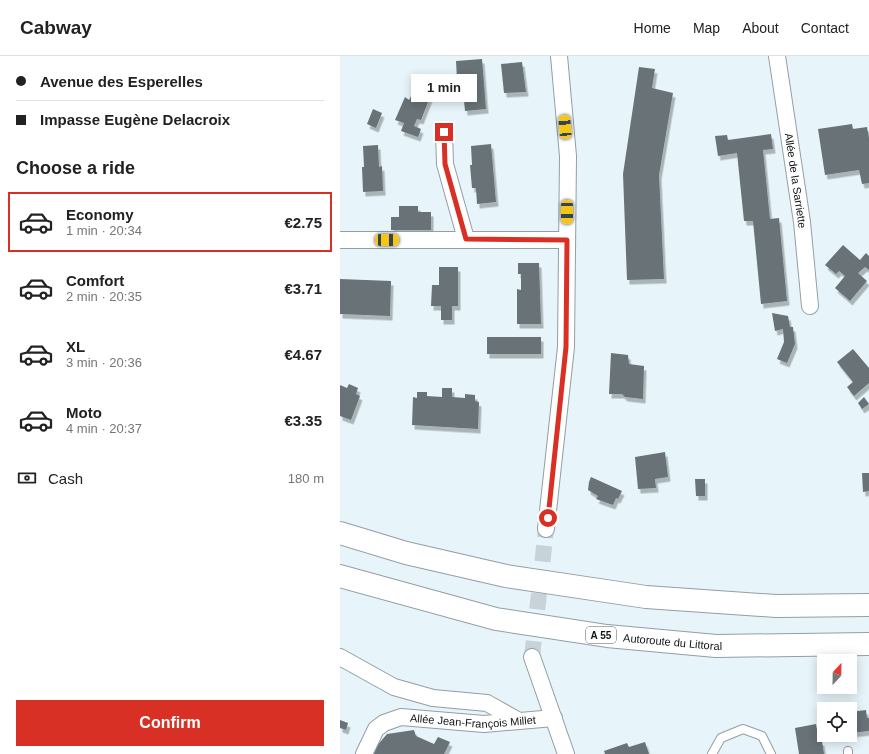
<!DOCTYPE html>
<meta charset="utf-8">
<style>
body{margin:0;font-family:Arial,sans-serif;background:#f6f6f6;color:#222;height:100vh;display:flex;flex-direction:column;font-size:15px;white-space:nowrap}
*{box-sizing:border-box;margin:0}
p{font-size:13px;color:#767676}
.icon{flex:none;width:22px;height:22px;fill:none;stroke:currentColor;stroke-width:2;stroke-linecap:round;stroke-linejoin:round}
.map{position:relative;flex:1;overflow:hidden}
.drawer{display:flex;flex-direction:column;background:#fff;width:340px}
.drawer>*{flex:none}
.banner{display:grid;align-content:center;height:88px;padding:0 16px;background:#fff}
.needle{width:26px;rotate:22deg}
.fabs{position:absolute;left:477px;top:598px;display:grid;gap:8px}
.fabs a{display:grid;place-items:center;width:40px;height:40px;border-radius:0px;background:#fff;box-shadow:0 2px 10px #0003;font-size:20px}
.end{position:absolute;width:18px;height:18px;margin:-9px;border:5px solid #d93025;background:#fff;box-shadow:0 0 0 2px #fff}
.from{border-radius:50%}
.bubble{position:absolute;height:28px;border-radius:0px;background:#fff;box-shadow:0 2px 10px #0003;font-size:13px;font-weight:700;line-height:28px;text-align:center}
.car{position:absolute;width:12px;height:24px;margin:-12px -6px;border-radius:5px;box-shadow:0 0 3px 1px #0007;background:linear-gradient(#f5c518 24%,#345 0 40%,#f5c518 0 76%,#345 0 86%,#f5c518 0)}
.banner b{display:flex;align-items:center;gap:14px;height:38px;font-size:15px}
.banner b+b{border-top:1px solid #e0e0e0}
.banner i{width:10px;height:10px;background:#222}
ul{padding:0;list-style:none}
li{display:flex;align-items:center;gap:12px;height:60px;margin:0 8px 6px;padding:0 8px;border:2px solid transparent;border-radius:0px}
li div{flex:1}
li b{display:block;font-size:15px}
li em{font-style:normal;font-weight:700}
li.selected{border-color:#d93025}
li>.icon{width:36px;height:36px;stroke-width:1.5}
h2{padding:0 16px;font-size:18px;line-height:48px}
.pay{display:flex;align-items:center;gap:10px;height:44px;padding:0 16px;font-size:15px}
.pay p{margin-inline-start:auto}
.button{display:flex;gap:8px;margin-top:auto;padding:8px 16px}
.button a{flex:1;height:46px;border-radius:0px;background:#d93025;color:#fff;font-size:16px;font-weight:700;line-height:46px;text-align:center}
header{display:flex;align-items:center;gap:24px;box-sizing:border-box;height:56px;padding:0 20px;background:#fff;border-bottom:1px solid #e0e0e0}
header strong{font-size:19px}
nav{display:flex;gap:22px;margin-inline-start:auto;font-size:14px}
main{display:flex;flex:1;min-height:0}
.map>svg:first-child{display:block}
.building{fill:#677277;filter:url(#shadow)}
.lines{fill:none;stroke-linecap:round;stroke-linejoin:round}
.minor-tunnel{stroke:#c7d3d8;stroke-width:16;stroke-dasharray:16 8;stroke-linecap:butt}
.service-casing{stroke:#929fa4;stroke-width:10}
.minor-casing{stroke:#929fa4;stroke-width:18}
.motorway-casing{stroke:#929fa4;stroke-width:24}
.service{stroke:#fff;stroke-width:8}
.minor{stroke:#fff;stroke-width:16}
.motorway{stroke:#fff;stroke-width:22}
.route{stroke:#d93025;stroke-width:5}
.labels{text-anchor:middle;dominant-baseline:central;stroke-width:3.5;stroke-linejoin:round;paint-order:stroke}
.shield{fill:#fff;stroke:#575a5b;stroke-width:1}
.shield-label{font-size:10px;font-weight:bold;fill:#0f1315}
.street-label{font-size:11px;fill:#0f1315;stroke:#fff}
</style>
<header>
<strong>Cabway</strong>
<nav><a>Home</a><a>Map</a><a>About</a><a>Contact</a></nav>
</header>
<main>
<section class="drawer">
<div class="banner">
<b><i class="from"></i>Avenue des Esperelles</b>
<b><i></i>Impasse Eugène Delacroix</b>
</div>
<h2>Choose a ride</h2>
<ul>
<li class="selected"><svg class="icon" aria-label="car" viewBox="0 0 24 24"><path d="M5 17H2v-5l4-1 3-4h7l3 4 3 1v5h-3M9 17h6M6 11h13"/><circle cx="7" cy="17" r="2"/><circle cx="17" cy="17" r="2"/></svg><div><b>Economy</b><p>1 min · 20:34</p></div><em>€2.75</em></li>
<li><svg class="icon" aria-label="car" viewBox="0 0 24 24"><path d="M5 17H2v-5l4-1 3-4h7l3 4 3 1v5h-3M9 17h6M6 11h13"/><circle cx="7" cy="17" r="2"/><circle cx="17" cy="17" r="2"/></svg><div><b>Comfort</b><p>2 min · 20:35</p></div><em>€3.71</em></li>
<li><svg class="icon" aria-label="car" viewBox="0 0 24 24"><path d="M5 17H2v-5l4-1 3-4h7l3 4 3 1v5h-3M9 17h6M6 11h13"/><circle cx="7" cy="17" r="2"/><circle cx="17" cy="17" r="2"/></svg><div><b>XL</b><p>3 min · 20:36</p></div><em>€4.67</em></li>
<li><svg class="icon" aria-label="car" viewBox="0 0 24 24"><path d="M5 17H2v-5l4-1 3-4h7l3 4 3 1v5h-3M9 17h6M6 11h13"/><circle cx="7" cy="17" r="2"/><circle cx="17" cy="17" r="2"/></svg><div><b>Moto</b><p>4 min · 20:37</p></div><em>€3.35</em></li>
</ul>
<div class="pay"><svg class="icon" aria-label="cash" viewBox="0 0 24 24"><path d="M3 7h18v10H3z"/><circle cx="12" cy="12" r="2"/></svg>Cash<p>180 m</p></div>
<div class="button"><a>Confirm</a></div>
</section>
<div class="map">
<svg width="529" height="698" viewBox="0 0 529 698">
<defs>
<filter id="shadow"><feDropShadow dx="2.5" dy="4.5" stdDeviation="0" flood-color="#0004"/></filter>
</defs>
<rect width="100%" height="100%" fill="#e7f5fa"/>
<g class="building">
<polygon points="142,3 146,53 125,55 122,23 117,23 116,5"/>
<polygon points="182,6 186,36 164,37 161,8"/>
<polygon points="299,11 315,13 312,32 333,37 319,119 324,223 287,224 283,118"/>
<polygon points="74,34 90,41 81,64 77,63 74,70 81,73 78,81 61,75 64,67 55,64 65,41 69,44"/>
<polygon points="33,53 42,57 36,72 27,68"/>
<polygon points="512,68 513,73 527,71 529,82 529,127 522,128 519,114 485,119 478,73"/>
<polygon points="431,78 433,93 423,94 430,163 439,162 447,245 421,248 413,165 404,165 397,97 378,100 375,80 387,79 388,84"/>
<polygon points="151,88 156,146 137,148 136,132 132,132 130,109 132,109 131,90"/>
<polygon points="38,89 39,111 42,110 43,135 23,136 22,111 24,111 23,90"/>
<polygon points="59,150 78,150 78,156 91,156 91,174 51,174 51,161 59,161"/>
<polygon points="503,189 520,204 526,197 529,200 529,214 525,211 518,217 527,225 510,245 495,232 505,220 499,215 496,218 485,209"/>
<polygon points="178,207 199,207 201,268 177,268 177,233 181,234 181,218 178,218"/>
<polygon points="99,211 118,211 118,250 112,250 112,264 101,264 101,250 91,250 92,229 99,229"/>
<polygon points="0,223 51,225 50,260 0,258"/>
<polygon points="432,257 448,260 450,271 453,271 455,288 447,307 437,303 444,286 443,273 435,275"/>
<rect x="147" y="281" width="54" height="17"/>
<polygon points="513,293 529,312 529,327 514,340 507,331 513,326 497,306"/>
<polygon points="271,297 288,299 289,308 304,310 303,343 285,341 282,338 269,338"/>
<polygon points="9,328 18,332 16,338 20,340 11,364 0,360 0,329 7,332"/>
<polygon points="102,332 112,332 112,341 125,342 125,338 135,339 135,345 139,346 138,373 72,369 73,341 77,342 77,336 87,336 87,340 102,341"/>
<polygon points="524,341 529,348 522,353 518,347"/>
<polygon points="325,396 328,421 315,423 316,432 298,433 295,401"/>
<polygon points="522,417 529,417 529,435 523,436"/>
<polygon points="251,421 282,435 278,443 276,442 273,449 256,443 258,440 248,434 249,426"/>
<polygon points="355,423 365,423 365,440 356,440"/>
<polygon points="526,654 527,662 529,662 529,675 510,677 510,656"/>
<polygon points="0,664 8,667 6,674 0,672"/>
<polygon points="476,668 479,685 482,685 484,698 459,698 455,672"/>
<polygon points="74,674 76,680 94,688 98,681 110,686 104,698 33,698 35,692 47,678"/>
<polygon points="305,686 309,698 265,698 264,695 287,687 289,691"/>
</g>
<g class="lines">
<polyline class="minor-tunnel" points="192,601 206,473"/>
<defs>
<g id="service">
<polyline points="508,695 508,698"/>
<polyline points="372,698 381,682 403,673 422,680 431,698"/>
</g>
<g id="minor">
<path id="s1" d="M 437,0 L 462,166 L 470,250"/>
<polyline points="104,76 105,108 126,183"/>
<polyline points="0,184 227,184"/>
<polyline points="206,473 226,291 228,100 219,0"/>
<polyline points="0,601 54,631 93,642 147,647 179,665"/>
<polyline points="192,601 226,698"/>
<path id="s2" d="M 24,698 L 36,673 L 44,667 L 61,661 L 144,668 L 214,662"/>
</g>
<g id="motorway">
<polyline points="0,477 66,497 166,520 306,541 436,550 529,549"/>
<path id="s3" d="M 0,520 L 156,563 L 267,580 L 376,590 L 529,588"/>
</g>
</defs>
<use href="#service" class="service-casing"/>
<use href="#minor" class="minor-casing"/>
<use href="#motorway" class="motorway-casing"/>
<use href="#service" class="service"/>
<use href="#minor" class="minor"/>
<use href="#motorway" class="motorway"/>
</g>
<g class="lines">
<polyline class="route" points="104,76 105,108 126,183 227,184 226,291 208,462"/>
</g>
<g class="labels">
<rect class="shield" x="246" y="571" width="30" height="16" rx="3"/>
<g class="shield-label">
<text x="261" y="579">A 55</text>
</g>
<g class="street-label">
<text stroke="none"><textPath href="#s1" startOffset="126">Allée de la Sarriette</textPath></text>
<text stroke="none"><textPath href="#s3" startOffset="340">Autoroute du Littoral</textPath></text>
<text stroke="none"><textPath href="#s2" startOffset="128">Allée Jean-François Millet</textPath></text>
</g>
</g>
</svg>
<div class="fabs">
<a><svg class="needle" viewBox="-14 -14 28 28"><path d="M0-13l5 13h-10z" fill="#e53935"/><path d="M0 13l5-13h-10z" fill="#767676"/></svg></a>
<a><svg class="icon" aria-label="locate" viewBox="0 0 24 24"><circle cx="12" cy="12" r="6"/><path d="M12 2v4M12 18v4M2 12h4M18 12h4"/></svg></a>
</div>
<i class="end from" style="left:208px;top:462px"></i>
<i class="end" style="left:104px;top:76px"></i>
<div class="bubble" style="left:71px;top:18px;width:66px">1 min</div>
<i class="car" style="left:225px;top:71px;rotate:355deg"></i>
<i class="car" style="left:227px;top:156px;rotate:180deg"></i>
<i class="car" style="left:47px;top:184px;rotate:90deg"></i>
</div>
</main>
